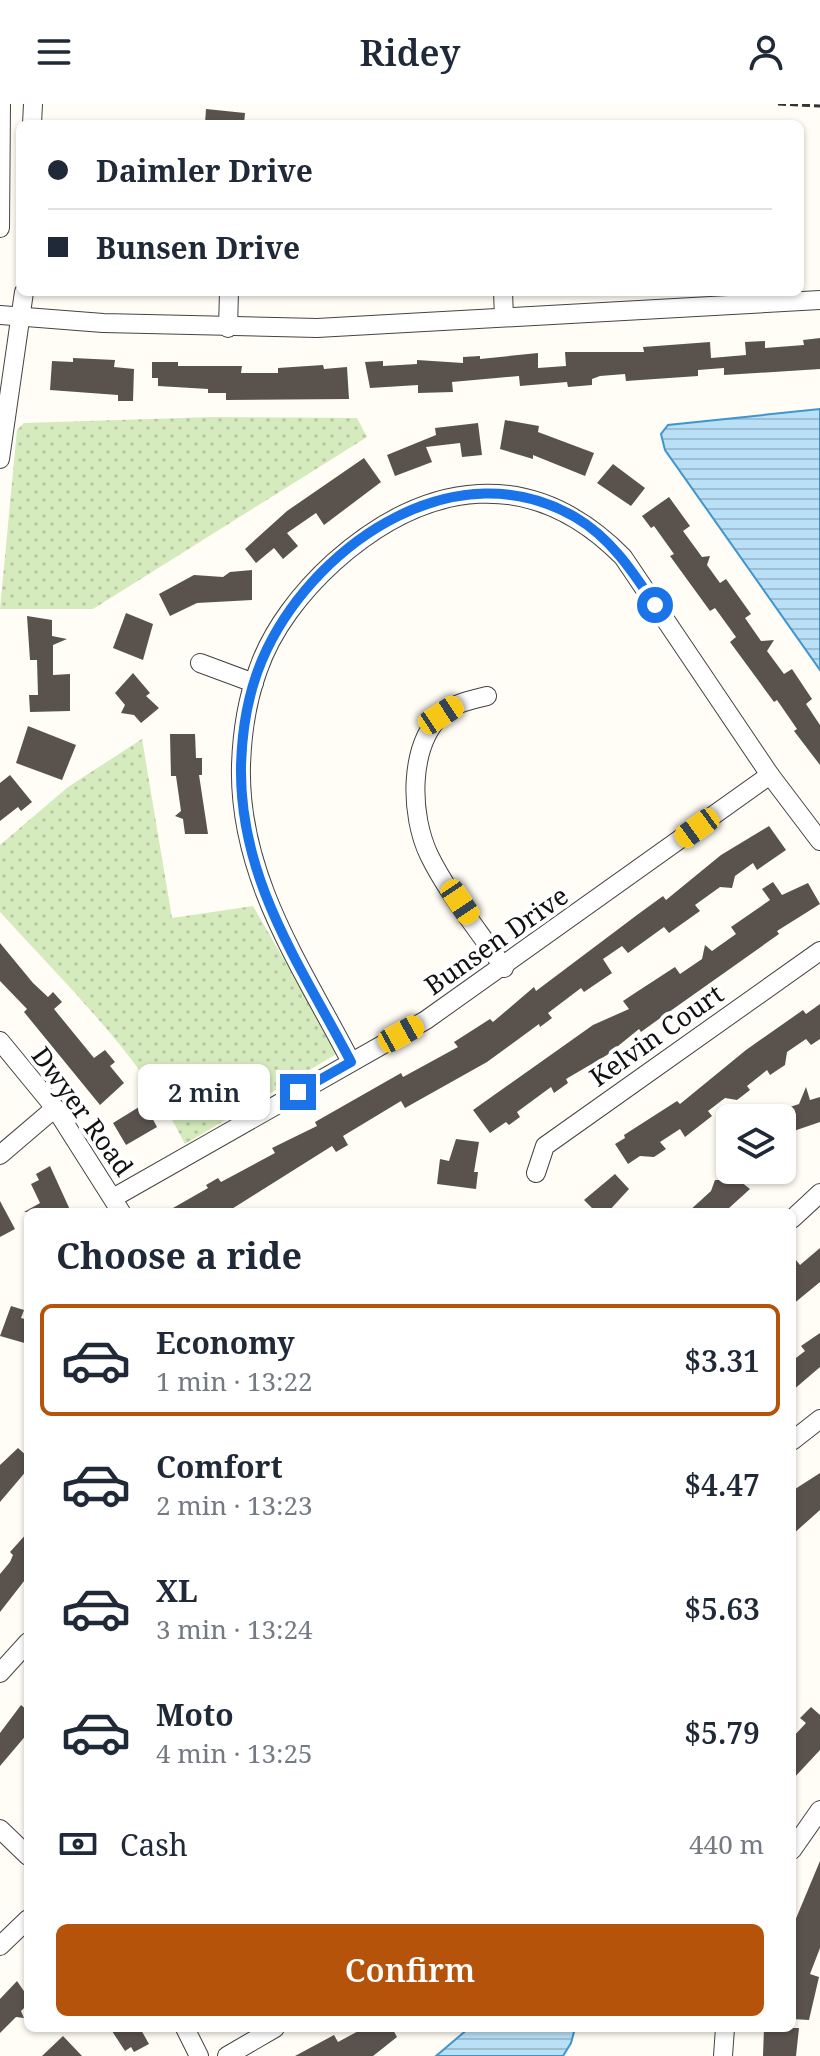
<!DOCTYPE html>
<meta charset="utf-8">
<style>
body{margin:0;font-family:"Noto Serif",serif;background:#f6f6f7;color:#1f2937;height:100vh;display:flex;flex-direction:column;font-size:30px;white-space:nowrap}
*{box-sizing:border-box;margin:0}
p{font-size:26px;color:#747a83}
.icon{flex:none;width:44px;height:44px;fill:none;stroke:currentColor;stroke-width:2;stroke-linecap:round;stroke-linejoin:round}
.map{position:relative;flex:1;overflow:hidden}
.sheet{position:absolute;left:24px;top:1104px;width:772px;height:824px;display:flex;flex-direction:column;background:#fff;border-radius:12px;box-shadow:0 2px 6px #0004}
.sheet>*{flex:none}
.hud{position:absolute;left:16px;top:16px;width:788px;height:176px;border-radius:12px;box-shadow:0 2px 6px #0004;display:grid;align-content:center;height:176px;padding:0 32px;background:#fff}
.fabs{position:absolute;left:716px;top:1000px;display:grid;gap:16px}
.fabs a{display:grid;place-items:center;width:80px;height:80px;border-radius:12px;background:#fff;box-shadow:0 2px 6px #0004;font-size:40px}
.end{position:absolute;width:36px;height:36px;margin:-18px;border:10px solid #1a73e8;background:#fff;box-shadow:0 0 0 4px #fff}
.from{border-radius:50%}
.bubble{position:absolute;height:56px;border-radius:12px;background:#fff;box-shadow:0 2px 6px #0004;font-size:26px;font-weight:600;line-height:56px;text-align:center}
.car{position:absolute;width:24px;height:48px;margin:-24px -12px;border-radius:10px;box-shadow:0 0 6px 2px #0007;background:linear-gradient(#f5c518 24%,#345 0 40%,#f5c518 0 76%,#345 0 86%,#f5c518 0)}
.hud b{display:flex;align-items:center;gap:28px;height:76px;font-size:30px}
.hud b+b{border-top:2px solid #e0e1e3}
.hud i{width:20px;height:20px;background:#1f2937}
ul{padding:0;list-style:none}
li{display:flex;align-items:center;gap:24px;height:112px;margin:0 16px 12px;padding:0 16px;border:4px solid transparent;border-radius:12px}
li div{flex:1}
li b{display:block;font-size:30px}
li em{font-style:normal;font-weight:600}
li.active{border-color:#b45309}
li>.icon{width:72px;height:72px;stroke-width:1.5}
h2{padding:0 32px;font-size:36px;line-height:96px}
.pay{display:flex;align-items:center;gap:20px;height:88px;padding:0 32px;font-size:30px}
.pay p{margin-inline-start:auto}
.button{display:flex;gap:16px;margin-top:auto;padding:16px 32px}
.button a{flex:1;height:92px;border-radius:12px;background:#b45309;color:#fff;font-size:32px;font-weight:600;line-height:92px;text-align:center}
header{display:flex;justify-content:space-between;align-items:center;height:104px;padding:0 32px;background:#fff;font-size:36px;font-weight:600}
.map>svg:first-child{display:block}
.grass{fill:url(#grass-dots)}
.water{fill:url(#water-rules);stroke:#3f96cf;stroke-width:2}
.building{fill:#5a524d}
.lines{fill:none;stroke-linecap:round;stroke-linejoin:round}
.minor-casing{stroke:#444;stroke-width:20}
.path{stroke:#333;stroke-width:3;stroke-dasharray:8 4;stroke-linecap:butt}
.minor{stroke:#fff;stroke-width:18}
.route{stroke:#1a73e8;stroke-width:10}
.labels{text-anchor:middle;dominant-baseline:central;stroke-width:8;stroke-linejoin:round;paint-order:stroke}
.street-label{font-size:26px;fill:#111;stroke:#fff}
</style>
<header><svg class="icon" aria-label="menu" viewBox="0 0 24 24"><path d="M4 6h16M4 12h16M4 18h16"/></svg>Ridey<svg class="icon" aria-label="person" viewBox="0 0 24 24"><circle cx="12" cy="8" r="4"/><path d="M4 21q1-7 8-7t8 7"/></svg></header>
<div class="map">
<svg width="820" height="1952" viewBox="0 0 820 1952">
<defs>
<pattern id="grass-dots" width="8" height="8" patternUnits="userSpaceOnUse" patternTransform="scale(2)"><rect width="8" height="8" fill="#d5ebbd"/><path d="M2 2h.1M6 6h.1" fill="none" stroke="#b6c8a1" stroke-width="1.8" stroke-linecap="round"/></pattern>
<pattern id="water-rules" width="6" height="5" patternUnits="userSpaceOnUse" patternTransform="scale(2)"><rect width="6" height="5" fill="#b9e0f7"/><path d="M0 2.5h6" fill="none" stroke="#9ebfd3"/></pattern>
</defs>
<rect width="100%" height="100%" fill="#fffdf5"/>
<g class="grass">
<polygon points="213,313 357,314 367,333 93,505 0,505 17,326 24,319"/>
<path d="M 142,635 L 172,814 L 253,802 L 338,949 L 185,1040 C 141,951 66,881 0,808 L 0,741 L 68,683 Z"/>
</g>
<g class="water">
<polygon points="820,305 820,566 665,346 661,330 668,321"/>
<polygon points="469,1924 575,1924 571,1939 563,1952 436,1952"/>
</g>
<g class="building">
<polygon points="206,5 245,9 244,20 205,20"/>
<polygon points="820,234 820,265 724,271 724,264 698,266 698,272 626,277 625,270 600,272 592,275 592,281 568,283 567,278 520,282 519,272 452,278 453,288 418,289 418,281 370,284 365,258 383,257 383,262 417,260 417,256 463,259 463,253 480,252 480,255 538,249 538,264 566,262 565,248 644,248 643,243 710,238 711,254 746,251 745,238 765,237 765,244 804,241 803,236"/>
<polygon points="73,254 115,256 114,263 134,265 133,297 118,297 118,291 50,286 52,257 73,258"/>
<polygon points="152,258 178,258 178,262 242,262 241,269 278,269 278,264 323,261 324,265 347,263 349,295 226,296 226,289 208,289 208,285 158,282 158,274 152,274"/>
<polygon points="505,316 539,322 538,328 594,349 585,372 533,351 533,355 500,345"/>
<polygon points="478,319 482,351 462,353 460,339 426,343 432,358 395,372 387,351 436,331 435,324"/>
<polygon points="364,354 381,378 324,421 316,409 287,429 298,442 283,455 274,444 256,459 245,445 287,407"/>
<polygon points="613,360 645,384 631,402 597,379"/>
<polygon points="669,393 690,422 683,427 702,453 710,452 707,461 720,479 726,475 751,510 745,514 761,537 774,536 767,547 784,570 792,565 812,595 806,600 820,621 820,661 794,627 797,625 777,596 774,598 730,538 736,533 715,504 710,507 670,452 674,450 654,422 651,424 642,412"/>
<polygon points="252,466 252,496 197,499 170,512 159,490 194,471 223,473 230,468"/>
<polygon points="126,509 153,520 143,556 113,544"/>
<polygon points="27,512 52,516 52,532 67,535 53,541 53,571 70,570 70,607 30,608 29,591 38,591 37,556 30,556"/>
<polygon points="133,569 150,589 146,592 159,604 141,619 134,611 121,609 125,601 115,589"/>
<polygon points="28,622 76,641 62,676 16,659"/>
<polygon points="170,630 195,630 196,654 202,654 202,671 199,671 208,730 185,730 183,715 175,712 181,707 176,672 171,672"/>
<polygon points="10,671 32,698 21,707 18,703 0,717 0,679"/>
<polygon points="769,722 786,746 757,766 753,759 735,772 732,784 720,783 695,801 700,807 669,829 664,823 628,849 622,842 603,855 612,869 584,888 581,884 548,909 552,914 540,923 539,920 487,958 405,1004 401,997 343,1032 348,1041 336,1048 332,1042 227,1108 166,1108 208,1084 206,1081 218,1074 221,1078 275,1049 272,1044 317,1022 315,1018 401,969 403,973 458,943 454,938 490,915 493,918 534,883 536,887 637,811 663,792 666,796 721,751"/>
<polygon points="773,778 782,791 808,779 820,800 777,827 779,830 652,920 641,928 639,925 607,951 566,975 568,979 554,989 551,983 517,1008 520,1013 509,1021 506,1018 490,1029 473,1006 593,921 629,905 623,897 635,889 675,863 680,870 702,855 705,841 712,847 736,830 731,823 770,796 762,785"/>
<polygon points="0,839 33,879 48,893 53,888 62,898 54,905 94,954 105,946 115,958 110,962 124,979 100,1001 24,908 27,905 0,877"/>
<polygon points="820,900 820,935 811,941 806,935 787,948 785,961 770,971 767,966 747,982 750,986 737,996 725,994 708,1007 712,1012 685,1033 680,1025 660,1038 666,1045 654,1053 640,1052 628,1060 615,1040 625,1034 624,1031 677,997 680,1000 746,946 803,906 806,910"/>
<polygon points="806,983 810,996 820,993 820,1018 782,1031 782,1019 791,1016 787,1004 799,1000"/>
<polygon points="139,1003 144,1011 149,1008 157,1023 126,1041 113,1019"/>
<polygon points="456,1035 479,1038 474,1068 478,1068 476,1085 437,1080 440,1055 449,1057"/>
<polygon points="50,1062 71,1108 24,1108 40,1099 31,1080 39,1076 36,1070"/>
<polygon points="615,1070 629,1085 608,1108 596,1108 584,1096"/>
<polygon points="731,1070 750,1085 729,1104 721,1108 688,1108 711,1087 715,1076 724,1076"/>
<polygon points="0,1097 15,1125 0,1133"/>
<polygon points="820,1144 820,1178 792,1201 792,1151 800,1161"/>
<polygon points="11,1202 24,1206 21,1214 28,1216 28,1240 0,1232"/>
<polygon points="820,1229 820,1263 792,1287 792,1257 805,1247 801,1242"/>
<polygon points="18,1344 28,1353 28,1365 0,1398 0,1361"/>
<polygon points="820,1369 820,1406 792,1431 792,1387"/>
<polygon points="28,1428 28,1472 0,1508 0,1470 10,1458 13,1451 10,1448"/>
<polygon points="21,1601 28,1607 28,1629 0,1662 0,1629"/>
<polygon points="811,1603 820,1611 820,1646 792,1676 792,1634 806,1619 800,1614"/>
<polygon points="820,1757 820,1844 810,1870 819,1873 809,1916 792,1915 792,1824"/>
<polygon points="17,1877 28,1893 28,1900 21,1907 24,1914 16,1913 0,1929 0,1895"/>
<polygon points="110,1924 140,1924 149,1940 134,1948 131,1943 125,1947"/>
<polygon points="364,1924 392,1924 397,1933 373,1952 295,1952 334,1931 338,1938"/>
<polygon points="764,1924 799,1924 796,1952 763,1952"/>
<polygon points="63,1932 82,1952 42,1952"/>
</g>
<g class="lines">
<defs>
<g id="minor">
<polyline points="32,20 33,0"/>
<polyline points="0,124 1,0"/>
<polyline points="503,188 504,213"/>
<polyline points="0,211 103,219 317,224 820,196"/>
<polyline points="228,224 229,188"/>
<polyline points="0,355 24,188"/>
<polyline points="200,559 254,579"/>
<path d="M 487,592 C 472,596 454,599 442,610 C 408,643 410,711 429,751 C 448,790 479,827 504,864"/>
<polyline points="0,937 55,1004 121,1108"/>
<path d="M 351,958 C 302,863 238,773 241,661 C 242,630 247,596 258,566 C 272,525 302,487 334,458 C 426,376 531,360 623,453 L 770,671 L 820,737"/>
<polyline points="0,1051 55,1004"/>
<polyline points="536,1069 545,1042 820,847"/>
<polyline points="113,1094 426,916 770,671"/>
<polyline points="792,1115 820,1089"/>
<polyline points="792,1337 820,1315"/>
<polyline points="0,1569 28,1538"/>
<polyline points="0,1725 28,1752"/>
<polyline points="792,1746 820,1706"/>
<polyline points="0,1842 28,1815"/>
<polyline points="185,1924 199,1952"/>
<polyline points="227,1952 275,1924"/>
<polyline points="723,1952 725,1924"/>
</g>
</defs>
<use href="#minor" class="minor-casing"/>
<polyline class="path" points="778,0 820,2"/>
<use href="#minor" class="minor"/>
</g>
<g class="lines">
<path class="route" d="M 298,988 L 351,958 C 301,862 239,776 241,662 C 242,623 250,580 267,545 C 320,436 458,345 575,413 C 611,434 633,468 655,501"/>
</g>
<g class="labels">
<g class="street-label">
<text transform="translate(496 836) rotate(-35)">Bunsen Drive</text>
<text transform="translate(656 931) rotate(-35)">Kelvin Court</text>
<text transform="translate(83 1007) rotate(54)">Dwyer Road</text>
</g>
</g>
</svg>
<div class="fabs">
<a><svg class="icon" aria-label="layers" viewBox="0 0 24 24"><path d="M12 4l9 5-9 5-9-5zM3 14l9 5 9-5"/></svg></a>
</div>
<i class="end from" style="left:655px;top:501px"></i>
<i class="end" style="left:298px;top:988px"></i>
<div class="bubble" style="left:138px;top:960px;width:132px">2 min</div>
<i class="car" style="left:441px;top:611px;rotate:57deg"></i>
<i class="car" style="left:697px;top:724px;rotate:234deg"></i>
<i class="car" style="left:460px;top:798px;rotate:146deg"></i>
<i class="car" style="left:401px;top:930px;rotate:61deg"></i>
<div class="hud">
<b><i class="from"></i>Daimler Drive</b>
<b><i></i>Bunsen Drive</b>
</div>
<section class="sheet">
<h2>Choose a ride</h2>
<ul>
<li class="active"><svg class="icon" aria-label="car" viewBox="0 0 24 24"><path d="M5 17H2v-5l4-1 3-4h7l3 4 3 1v5h-3M9 17h6M6 11h13"/><circle cx="7" cy="17" r="2"/><circle cx="17" cy="17" r="2"/></svg><div><b>Economy</b><p>1 min · 13:22</p></div><em>$3.31</em></li>
<li><svg class="icon" aria-label="car" viewBox="0 0 24 24"><path d="M5 17H2v-5l4-1 3-4h7l3 4 3 1v5h-3M9 17h6M6 11h13"/><circle cx="7" cy="17" r="2"/><circle cx="17" cy="17" r="2"/></svg><div><b>Comfort</b><p>2 min · 13:23</p></div><em>$4.47</em></li>
<li><svg class="icon" aria-label="car" viewBox="0 0 24 24"><path d="M5 17H2v-5l4-1 3-4h7l3 4 3 1v5h-3M9 17h6M6 11h13"/><circle cx="7" cy="17" r="2"/><circle cx="17" cy="17" r="2"/></svg><div><b>XL</b><p>3 min · 13:24</p></div><em>$5.63</em></li>
<li><svg class="icon" aria-label="car" viewBox="0 0 24 24"><path d="M5 17H2v-5l4-1 3-4h7l3 4 3 1v5h-3M9 17h6M6 11h13"/><circle cx="7" cy="17" r="2"/><circle cx="17" cy="17" r="2"/></svg><div><b>Moto</b><p>4 min · 13:25</p></div><em>$5.79</em></li>
</ul>
<div class="pay"><svg class="icon" aria-label="cash" viewBox="0 0 24 24"><path d="M3 7h18v10H3z"/><circle cx="12" cy="12" r="2"/></svg>Cash<p>440 m</p></div>
<div class="button"><a>Confirm</a></div>
</section>
</div>
